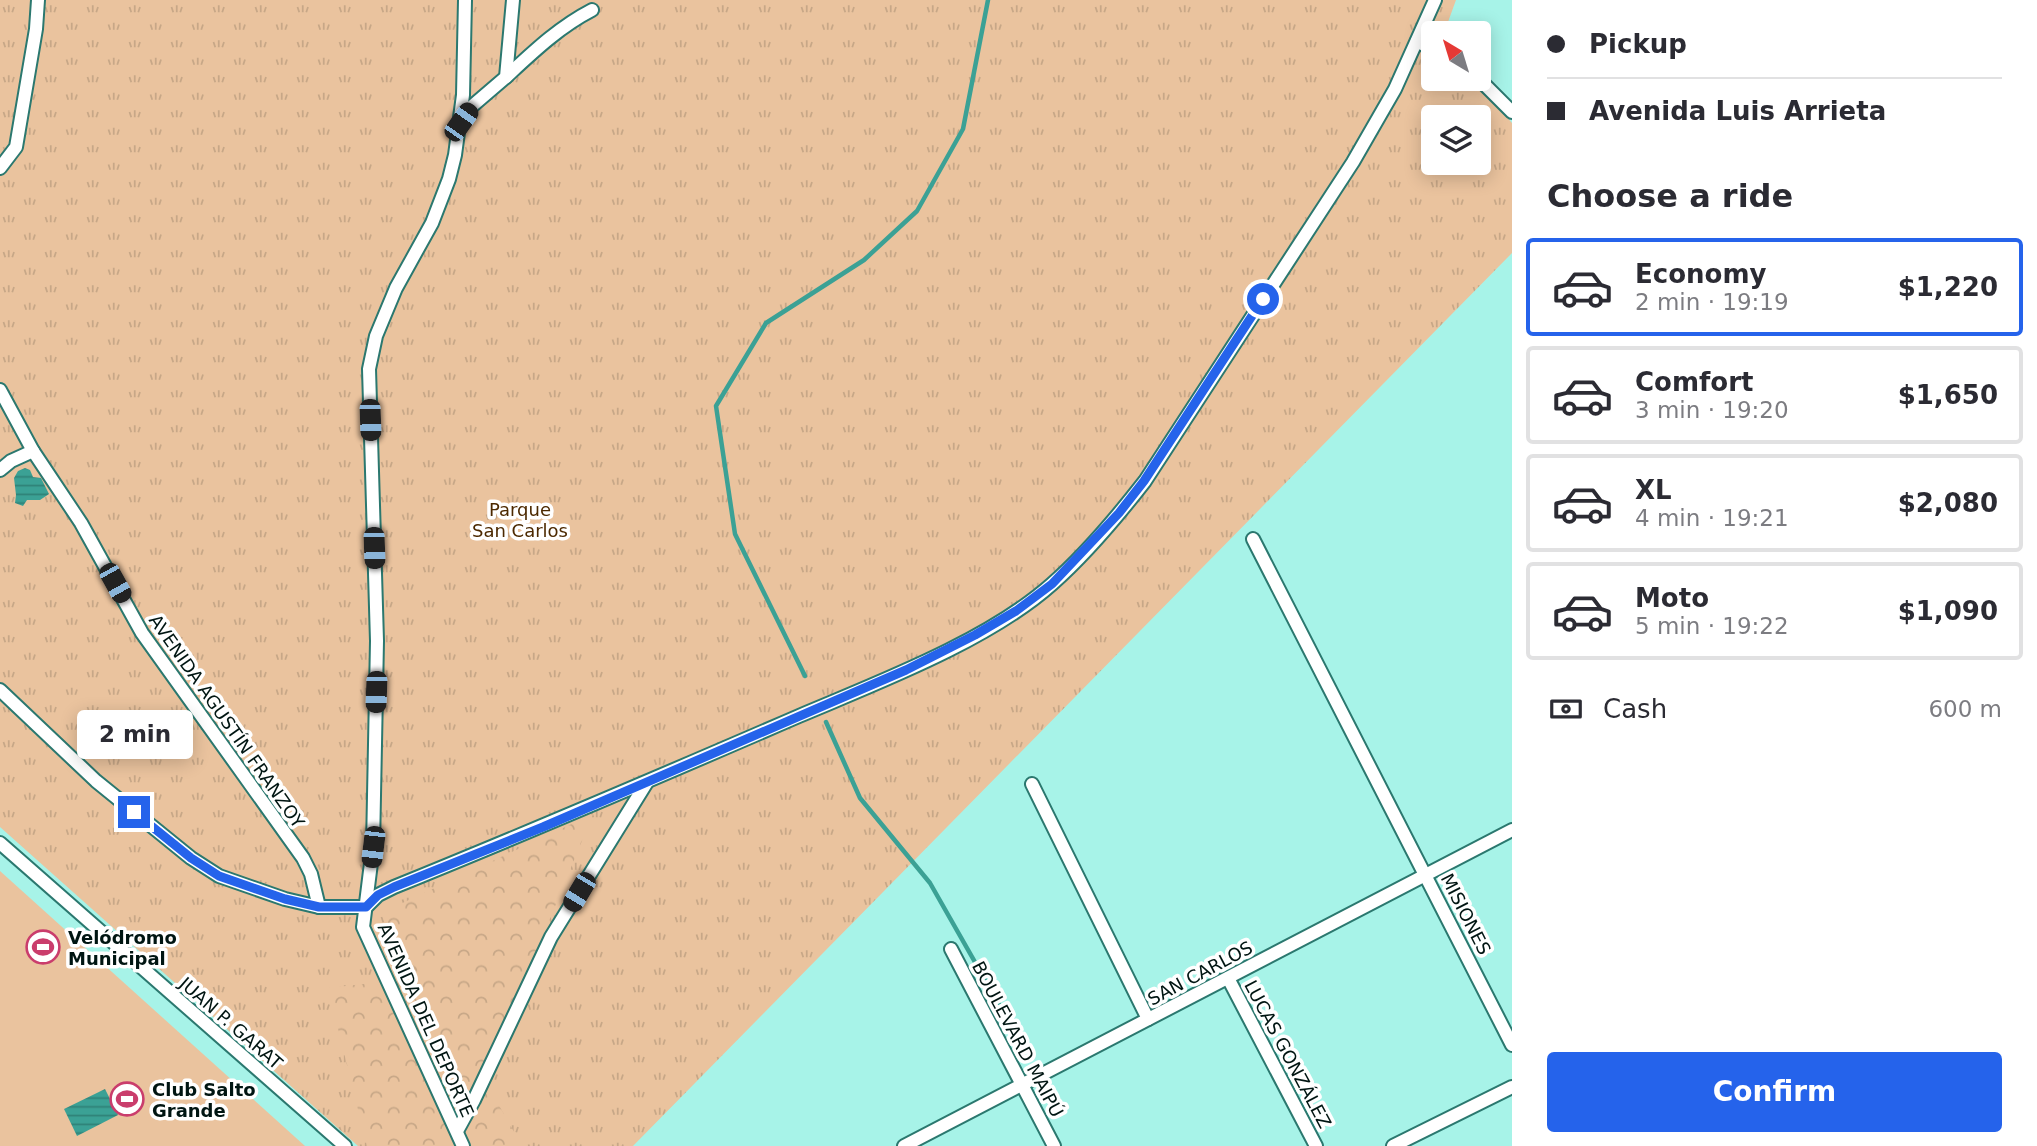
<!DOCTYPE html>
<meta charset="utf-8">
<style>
body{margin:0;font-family:"DejaVu Sans",sans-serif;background:#f7f7f7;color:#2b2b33;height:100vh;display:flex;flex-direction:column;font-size:26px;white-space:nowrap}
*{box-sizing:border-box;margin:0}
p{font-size:23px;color:#7c7c81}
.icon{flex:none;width:38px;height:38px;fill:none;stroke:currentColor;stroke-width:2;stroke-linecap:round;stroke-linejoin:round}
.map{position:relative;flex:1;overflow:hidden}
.side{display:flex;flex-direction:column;background:#fff;width:525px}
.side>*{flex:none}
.top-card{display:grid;align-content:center;height:154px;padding:0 35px;background:#fff}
.needle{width:46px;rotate:322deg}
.controls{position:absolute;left:1421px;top:21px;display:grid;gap:14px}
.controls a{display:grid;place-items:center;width:70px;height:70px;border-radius:7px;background:#fff;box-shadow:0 4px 18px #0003;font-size:35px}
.end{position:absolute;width:32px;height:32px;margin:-16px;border:9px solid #2563eb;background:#fff;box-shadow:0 0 0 4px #fff}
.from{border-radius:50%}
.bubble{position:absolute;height:49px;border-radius:7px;background:#fff;box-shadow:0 4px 18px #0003;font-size:23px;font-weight:700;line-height:49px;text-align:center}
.car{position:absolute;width:21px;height:42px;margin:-21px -10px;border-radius:9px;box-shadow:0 0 5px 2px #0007;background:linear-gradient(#222 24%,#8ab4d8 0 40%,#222 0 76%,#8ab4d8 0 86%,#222 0)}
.top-card b{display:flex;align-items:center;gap:24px;height:66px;font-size:26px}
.top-card b+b{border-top:2px solid #e1e1e2}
.top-card i{width:18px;height:18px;background:#2b2b33}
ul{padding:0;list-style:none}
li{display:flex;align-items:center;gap:21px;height:98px;margin:0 14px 10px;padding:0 21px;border:4px solid #e1e1e2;border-radius:7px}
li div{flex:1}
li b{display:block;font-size:26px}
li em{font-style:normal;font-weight:700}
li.current{border-color:#2563eb}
li>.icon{width:63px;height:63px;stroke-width:1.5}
h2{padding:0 35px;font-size:32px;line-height:84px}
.pay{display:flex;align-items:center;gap:18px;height:77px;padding:0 35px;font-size:26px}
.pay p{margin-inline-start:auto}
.primary-button{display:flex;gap:14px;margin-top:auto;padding:14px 35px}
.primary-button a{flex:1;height:80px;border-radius:7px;background:#2563eb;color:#fff;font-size:28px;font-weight:700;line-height:80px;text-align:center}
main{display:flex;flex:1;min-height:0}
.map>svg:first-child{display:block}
.grass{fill:url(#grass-tufts);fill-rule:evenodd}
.forest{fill:url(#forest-crowns)}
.pitch{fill:#eac39e}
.water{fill:url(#water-rules)}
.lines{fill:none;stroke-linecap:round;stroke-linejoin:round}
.stream{stroke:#3ba195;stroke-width:4.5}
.minor-casing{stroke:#2b786f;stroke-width:16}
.minor{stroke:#fff;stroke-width:12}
.route{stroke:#2563eb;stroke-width:9}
.labels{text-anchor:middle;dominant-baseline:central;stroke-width:7;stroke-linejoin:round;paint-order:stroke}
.park-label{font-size:18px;fill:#4c2900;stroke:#fff}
.street-label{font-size:18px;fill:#001512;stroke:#fff}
.poi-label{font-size:18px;font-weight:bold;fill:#001512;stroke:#fff;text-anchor:start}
</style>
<main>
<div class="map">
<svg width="1512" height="1146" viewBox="0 0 1512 1146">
<defs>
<pattern id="grass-tufts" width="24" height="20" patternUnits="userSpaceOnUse" patternTransform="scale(1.75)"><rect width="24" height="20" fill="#eac39e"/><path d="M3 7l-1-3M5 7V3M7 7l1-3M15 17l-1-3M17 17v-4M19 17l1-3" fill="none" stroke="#c7a787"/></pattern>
<pattern id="forest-crowns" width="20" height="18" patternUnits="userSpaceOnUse" patternTransform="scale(1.75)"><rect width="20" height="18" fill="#eac39e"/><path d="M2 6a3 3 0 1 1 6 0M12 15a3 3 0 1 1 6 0" fill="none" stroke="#c7a787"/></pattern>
<pattern id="water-rules" width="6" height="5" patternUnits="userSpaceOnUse" patternTransform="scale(1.75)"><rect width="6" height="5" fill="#3ba195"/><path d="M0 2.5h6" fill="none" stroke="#2f8278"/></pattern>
</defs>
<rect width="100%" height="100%" fill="#a7f3e8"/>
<path class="grass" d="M 0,0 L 1456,0 L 1444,33 L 1433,33 L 1433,79 L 1468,79 L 1480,87 L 1512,123 L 1512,253 L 633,1146 L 358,1146 L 0,827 ZM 1433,117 L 1479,117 L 1479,163 L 1433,163 Z"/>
<polygon class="forest" points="593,814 484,1079 522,1146 367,1146 328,988 408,979 381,913"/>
<polygon class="pitch" points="0,871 305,1146 0,1146"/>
<g class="water">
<polygon points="25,468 30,470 33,477 41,478 49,494 40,500 27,500 23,506 15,503 16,495 14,478 18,471"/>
<polygon points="105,1089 118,1115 77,1136 64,1109"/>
</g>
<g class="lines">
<g class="stream">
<polyline points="805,676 735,534 716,406 766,323 864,260 917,211 963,129 988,0"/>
<polyline points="826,722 860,798 930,883 1017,1036"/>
</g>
<defs>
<g id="minor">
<polyline points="1417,41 1433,50"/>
<path d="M 506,77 C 533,52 559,27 592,10"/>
<polyline points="1479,79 1512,112"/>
<polyline points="462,120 471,107 506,77 513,0"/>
<polyline points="0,168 16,147 36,29 38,0"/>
<polyline points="0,390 33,451 81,523 142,633 303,858 311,874 319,907"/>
<polyline points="0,470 11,461 33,451"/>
<polyline points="1253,539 1512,1045"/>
<polyline points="0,690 96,781 191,858 219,876 285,899 319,907 366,907"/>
<polyline points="1032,784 1148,1019"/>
<polyline points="0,843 345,1146"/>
<path d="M 366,907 L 378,895 L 394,887 C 530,832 665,774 799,716 C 879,682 988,641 1052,584 C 1086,554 1117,517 1145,481 L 1353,162 L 1395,89 L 1435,0"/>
<polyline points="951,949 1054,1146"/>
<polyline points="1228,978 1316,1146"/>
<polyline points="457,1131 474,1100 551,937 647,782"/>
<polyline points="463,1146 363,927 373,847 377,641 369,369 376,336 396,288 432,223 449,179 455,155 463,95 465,0"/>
<polyline points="904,1146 1512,830"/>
<polyline points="1393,1146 1512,1087"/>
</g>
</defs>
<use href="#minor" class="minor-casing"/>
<use href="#minor" class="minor"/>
</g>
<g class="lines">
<polyline class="route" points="134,812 191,858 219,876 285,899 319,907 366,907 378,895 394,887 543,827 906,670 975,635 1016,611 1052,584 1119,513 1144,481 1263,299"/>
</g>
<defs>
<symbol id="stadium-ring" viewBox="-11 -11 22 22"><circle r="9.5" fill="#fff" stroke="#ca3d6c" stroke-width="1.5"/><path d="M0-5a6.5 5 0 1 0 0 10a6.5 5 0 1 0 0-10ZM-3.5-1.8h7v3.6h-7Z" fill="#ca3d6c"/></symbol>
</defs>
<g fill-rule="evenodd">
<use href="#stadium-ring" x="24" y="928" width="38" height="38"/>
<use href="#stadium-ring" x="108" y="1080" width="38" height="38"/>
</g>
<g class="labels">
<g class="park-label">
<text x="520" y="509">Parque<tspan x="520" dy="21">San Carlos</tspan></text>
</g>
<g class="street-label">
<text transform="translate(227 721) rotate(55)">AVENIDA AGUSTÍN FRANZOY</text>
<text transform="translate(1466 914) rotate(63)">MISIONES</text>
<text transform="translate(1200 973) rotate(-28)">SAN CARLOS</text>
<text transform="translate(426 1020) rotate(66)">AVENIDA DEL DEPORTE</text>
<text transform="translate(231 1023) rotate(41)">JUAN P. GARAT</text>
<text transform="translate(1018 1039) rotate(62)">BOULEVARD MAIPÚ</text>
<text transform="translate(1288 1054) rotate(62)">LUCAS GONZÁLEZ</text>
</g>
<g class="poi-label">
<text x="68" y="937">Velódromo<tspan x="68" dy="21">Municipal</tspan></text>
<text x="152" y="1089">Club Salto<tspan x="152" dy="21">Grande</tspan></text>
</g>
</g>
</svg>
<div class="controls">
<a><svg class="needle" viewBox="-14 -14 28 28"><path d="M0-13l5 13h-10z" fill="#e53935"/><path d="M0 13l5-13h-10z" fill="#7c7c81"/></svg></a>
<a><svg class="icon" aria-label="layers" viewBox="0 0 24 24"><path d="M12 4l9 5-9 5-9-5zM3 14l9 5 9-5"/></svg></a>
</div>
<i class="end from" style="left:1263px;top:299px"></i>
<i class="end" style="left:134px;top:812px"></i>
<div class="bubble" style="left:77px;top:710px;width:116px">2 min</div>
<i class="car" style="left:461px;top:122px;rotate:35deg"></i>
<i class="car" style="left:370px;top:420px;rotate:178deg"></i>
<i class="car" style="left:374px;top:548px;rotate:178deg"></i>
<i class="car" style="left:115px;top:583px;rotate:151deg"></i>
<i class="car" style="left:376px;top:692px;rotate:182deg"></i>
<i class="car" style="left:373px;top:847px;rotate:187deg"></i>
<i class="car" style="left:579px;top:892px;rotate:211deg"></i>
</div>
<section class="side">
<div class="top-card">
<b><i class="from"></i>Pickup</b>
<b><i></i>Avenida Luis Arrieta</b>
</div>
<h2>Choose a ride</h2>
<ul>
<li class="current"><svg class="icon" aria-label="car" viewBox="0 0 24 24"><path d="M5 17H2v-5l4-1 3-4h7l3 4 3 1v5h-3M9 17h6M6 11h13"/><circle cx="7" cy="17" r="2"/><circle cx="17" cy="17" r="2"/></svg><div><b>Economy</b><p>2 min · 19:19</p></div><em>$1,220</em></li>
<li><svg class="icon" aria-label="car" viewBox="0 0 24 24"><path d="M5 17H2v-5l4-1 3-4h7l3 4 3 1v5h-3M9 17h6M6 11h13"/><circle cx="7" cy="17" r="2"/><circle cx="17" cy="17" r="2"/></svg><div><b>Comfort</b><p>3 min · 19:20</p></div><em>$1,650</em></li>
<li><svg class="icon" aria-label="car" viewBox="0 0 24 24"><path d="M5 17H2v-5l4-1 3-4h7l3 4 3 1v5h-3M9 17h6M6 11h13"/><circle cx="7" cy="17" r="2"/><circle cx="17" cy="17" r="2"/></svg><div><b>XL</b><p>4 min · 19:21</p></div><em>$2,080</em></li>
<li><svg class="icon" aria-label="car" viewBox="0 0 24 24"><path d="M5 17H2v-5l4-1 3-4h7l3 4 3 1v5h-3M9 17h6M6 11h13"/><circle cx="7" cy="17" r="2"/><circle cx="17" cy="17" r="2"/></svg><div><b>Moto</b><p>5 min · 19:22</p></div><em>$1,090</em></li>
</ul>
<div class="pay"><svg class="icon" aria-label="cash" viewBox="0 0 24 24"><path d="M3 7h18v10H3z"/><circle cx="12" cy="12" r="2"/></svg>Cash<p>600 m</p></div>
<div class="primary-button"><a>Confirm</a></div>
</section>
</main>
